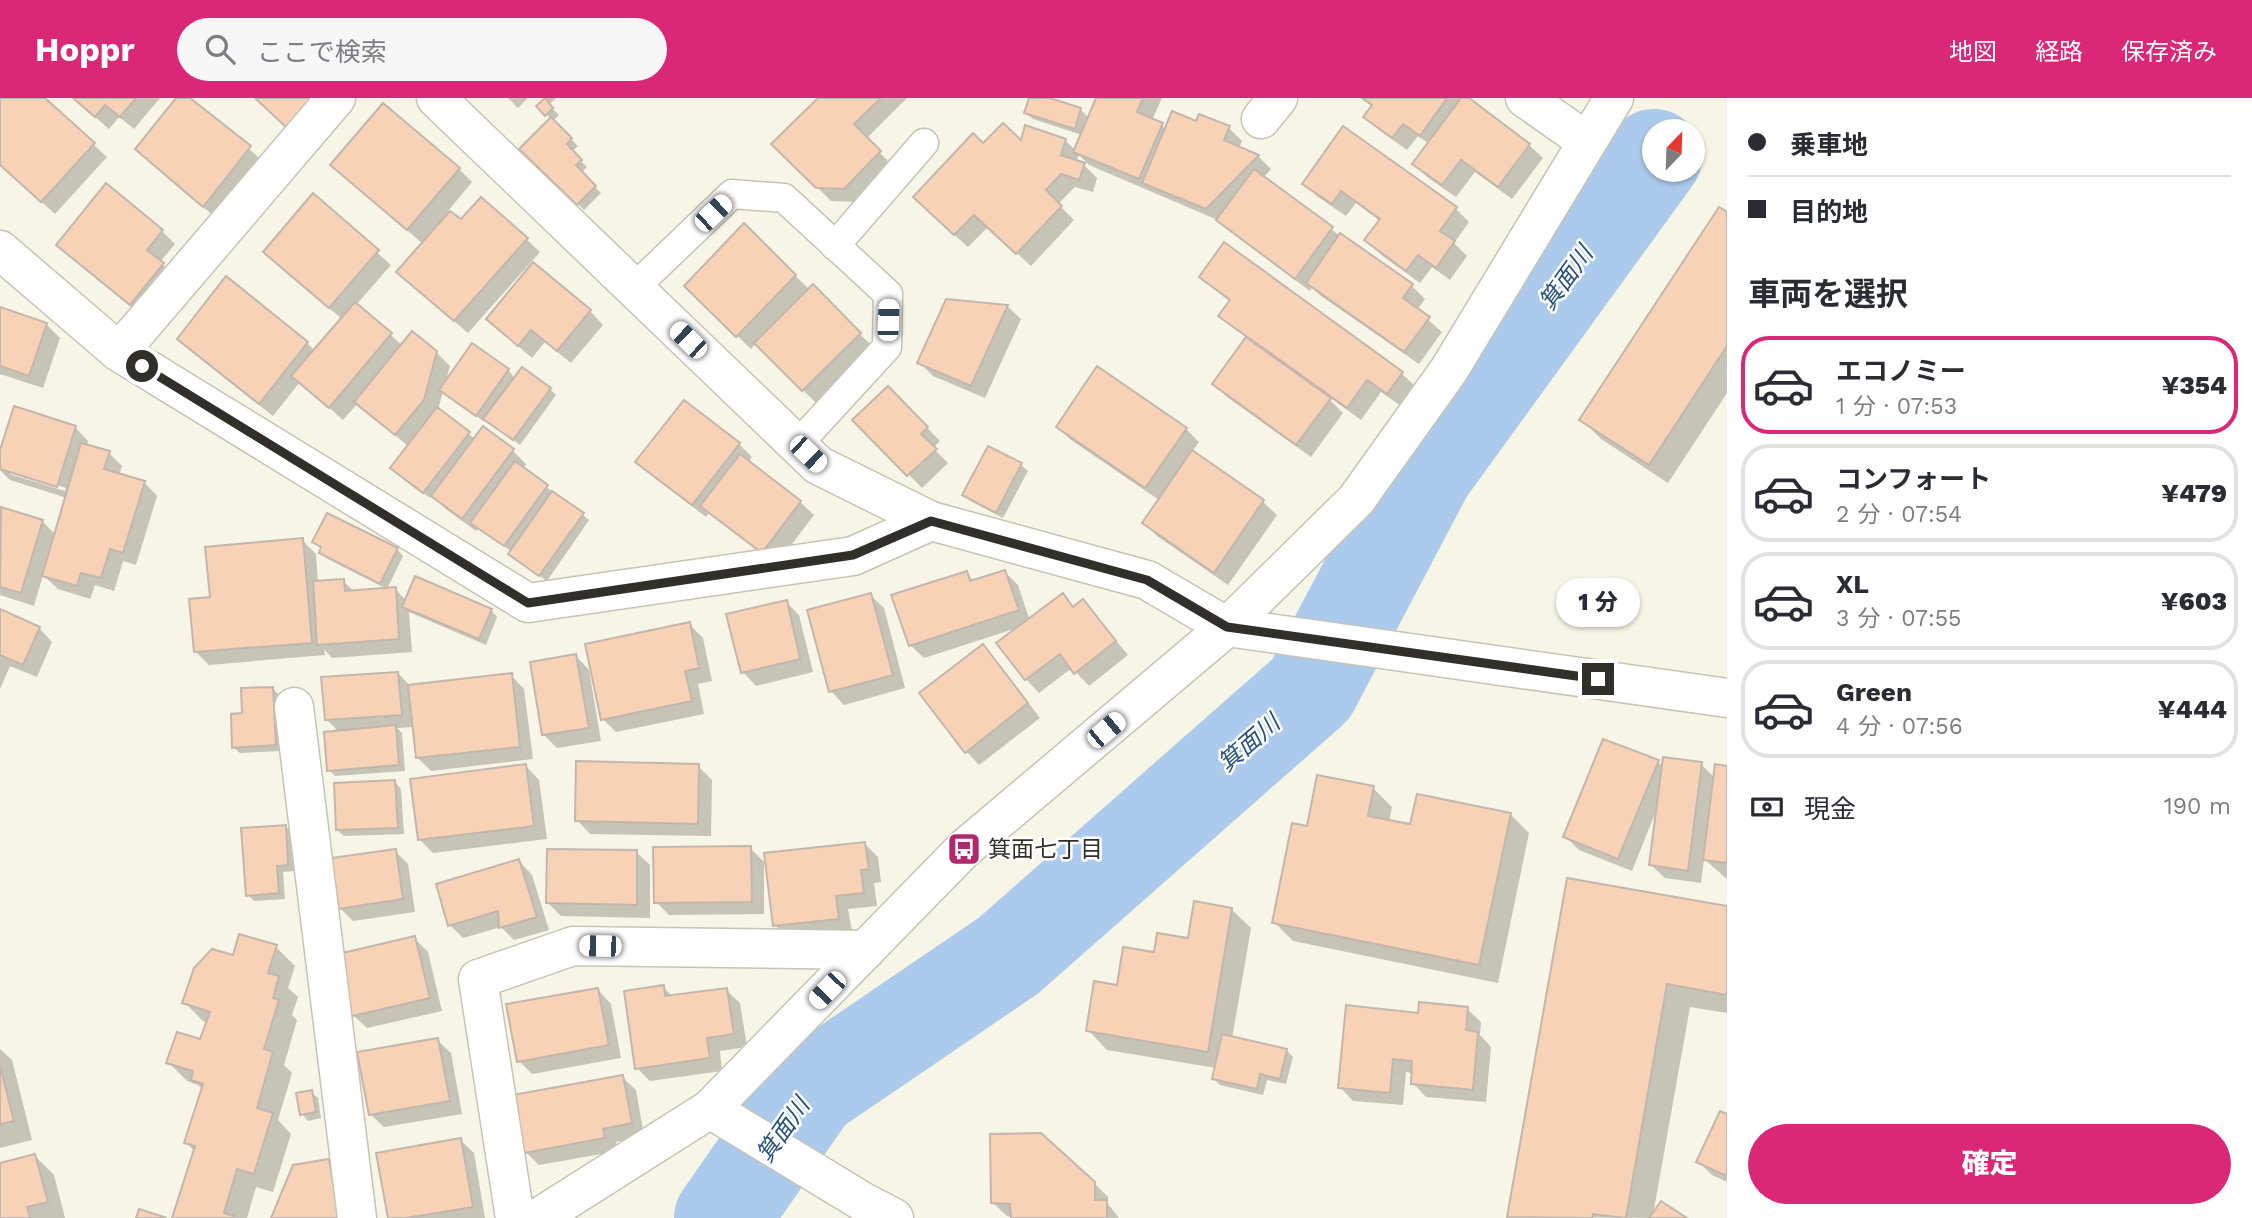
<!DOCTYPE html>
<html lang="ja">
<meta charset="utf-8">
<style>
body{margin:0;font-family:"Work Sans","Noto Sans JP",sans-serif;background:#f7f7f7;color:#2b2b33;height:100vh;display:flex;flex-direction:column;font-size:26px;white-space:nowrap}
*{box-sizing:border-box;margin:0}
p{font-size:23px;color:#7c7c81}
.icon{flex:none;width:38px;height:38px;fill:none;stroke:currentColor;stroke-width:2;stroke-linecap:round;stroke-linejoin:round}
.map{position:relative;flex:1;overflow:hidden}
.details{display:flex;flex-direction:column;background:#fff;width:525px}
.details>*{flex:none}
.guide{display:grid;align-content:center;height:154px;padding:0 21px;background:#fff}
.needle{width:46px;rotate:23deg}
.tools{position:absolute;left:1642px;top:21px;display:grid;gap:14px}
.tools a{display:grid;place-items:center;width:63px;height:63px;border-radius:50%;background:#fff;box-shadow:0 2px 5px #0004;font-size:35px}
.end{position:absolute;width:32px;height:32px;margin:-16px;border:9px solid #302f29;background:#fff;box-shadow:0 0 0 4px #fff}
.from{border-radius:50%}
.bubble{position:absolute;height:49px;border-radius:24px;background:#fff;box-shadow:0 2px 5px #0004;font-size:23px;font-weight:800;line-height:49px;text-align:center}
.car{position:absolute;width:21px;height:42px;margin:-21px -10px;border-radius:9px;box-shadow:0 0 5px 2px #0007;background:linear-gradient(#fff 24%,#345 0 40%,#fff 0 76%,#345 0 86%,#fff 0)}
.guide b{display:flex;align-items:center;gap:24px;height:66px;font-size:26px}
.guide b+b{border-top:2px solid #e1e1e2}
.guide i{width:18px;height:18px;background:#2b2b33}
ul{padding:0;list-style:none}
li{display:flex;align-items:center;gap:21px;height:98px;margin:0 14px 10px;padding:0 7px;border:4px solid #e1e1e2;border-radius:28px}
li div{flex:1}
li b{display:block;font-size:26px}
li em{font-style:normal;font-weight:800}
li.selected{border-color:#db2777}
li>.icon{width:63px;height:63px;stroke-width:1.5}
h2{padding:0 21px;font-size:32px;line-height:84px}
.pay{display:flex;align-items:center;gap:18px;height:77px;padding:0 21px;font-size:26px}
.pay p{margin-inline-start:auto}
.primary-button{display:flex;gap:14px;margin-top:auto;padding:14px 21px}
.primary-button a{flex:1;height:80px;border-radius:42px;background:#db2777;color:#fff;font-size:28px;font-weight:800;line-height:80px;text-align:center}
header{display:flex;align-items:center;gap:42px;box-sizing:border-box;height:98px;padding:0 35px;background:#db2777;color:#fff}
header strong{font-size:33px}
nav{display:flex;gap:38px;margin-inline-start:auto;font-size:24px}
.search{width:490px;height:63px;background:#f7f7f7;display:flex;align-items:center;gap:18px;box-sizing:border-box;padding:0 24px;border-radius:38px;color:#7c7c81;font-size:26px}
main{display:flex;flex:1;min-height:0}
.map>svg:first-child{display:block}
.shadow{fill:#0003;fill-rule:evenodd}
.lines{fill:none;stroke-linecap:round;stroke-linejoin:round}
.river{stroke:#accaeb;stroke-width:96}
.building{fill:#f8d2b6;stroke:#c3b6ac;stroke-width:2}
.service-casing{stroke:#c6c4b5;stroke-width:31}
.minor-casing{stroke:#c6c4b5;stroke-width:41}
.tertiary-casing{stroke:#c6c4b5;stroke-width:41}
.service{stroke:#fff;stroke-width:28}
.minor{stroke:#fff;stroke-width:38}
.tertiary{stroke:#fff;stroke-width:38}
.route{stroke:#302f29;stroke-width:9}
.labels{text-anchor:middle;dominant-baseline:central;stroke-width:5;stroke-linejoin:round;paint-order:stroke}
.poi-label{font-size:23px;fill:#302f29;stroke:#fff;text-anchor:start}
.water-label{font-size:24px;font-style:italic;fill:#27507c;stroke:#fff}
</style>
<header>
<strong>Hoppr</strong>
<div class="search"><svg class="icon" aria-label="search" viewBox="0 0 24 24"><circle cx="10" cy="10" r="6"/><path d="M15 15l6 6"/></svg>ここで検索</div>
<nav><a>地図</a><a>経路</a><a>保存済み</a></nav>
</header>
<main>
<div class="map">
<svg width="1727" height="1120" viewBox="0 0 1727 1120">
<rect width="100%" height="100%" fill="#f7f5e5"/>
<g class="shadow">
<polygon points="0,0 42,0 107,59 55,116 0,66"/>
<polygon points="73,0 160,0 134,31 119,19 109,31"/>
<polygon points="178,0 188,0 263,63 217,121 151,64"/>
<polygon points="508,0 528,0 518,10"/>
<polygon points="545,0 556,0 549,7 559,17 553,23 578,48 572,54 587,69 581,75 601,95 584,112 522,51 551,21 539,8 546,1"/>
<polygon points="820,0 907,0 866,41 893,68 857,104 831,103 774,46"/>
<polygon points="1031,0 1044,0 1080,11 1089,20 1098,0 1162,0 1152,22 1166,31 1197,26 1229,30 1242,43 1239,50 1258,58 1271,71 1263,80 1340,138 1411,187 1425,201 1417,212 1442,234 1419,266 1321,198 1312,189 1310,193 1232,135 1220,123 1089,67 1079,57 1076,64 1084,67 1097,80 1093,94 1075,89 1058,106 1074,122 1031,168 988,129 968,149 928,113 983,48 1022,45 1026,30 1066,43 1075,52 1082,37 1033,21 1026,15"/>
<polygon points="1360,0 1466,0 1529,47 1543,60 1512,101 1475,74 1456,99 1427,79 1414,66 1429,46 1418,38 1407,52 1379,32 1366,19 1373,9"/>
<polygon points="1344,31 1456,111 1469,124 1454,145 1467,158 1450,182 1432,169 1420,185 1380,156 1367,142 1380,123 1356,105 1346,118 1318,99 1304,86"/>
<polygon points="332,67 459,71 472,84 448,113 461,123 526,141 540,154 468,235 412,187 423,146"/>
<polygon points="313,98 391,167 356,207 402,247 436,254 450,268 445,286 508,272 515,280 550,291 556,297 520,347 485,320 483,323 443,293 438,312 475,341 483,331 513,353 526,366 523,371 589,422 547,483 517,462 512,454 479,430 476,433 446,411 432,397 430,400 399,376 409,349 358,305 343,322 300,284 273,318 192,254 179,241 307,245 315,253 342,221 278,167"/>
<polygon points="1727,116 1727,295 1668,385 1601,341 1582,322"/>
<polygon points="744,128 810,192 813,189 873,249 816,305 756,245 751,251 686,188"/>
<polygon points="162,133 175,146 160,164 176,180 144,219 58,147"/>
<polygon points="1201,179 1401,275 1415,288 1401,308 1381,294 1361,322 1332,301 1331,303 1343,315 1311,359 1227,299 1214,286 1247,240 1221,217 1230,204"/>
<polygon points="1007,208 1021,221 985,300 933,278 919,264"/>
<polygon points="0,211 46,226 60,240 43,290 0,276"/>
<polygon points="590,213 603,227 571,265 545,244 532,260 502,234"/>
<polygon points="888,290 940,343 933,350 948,365 922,390 855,322"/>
<path d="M 75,329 L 88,343 L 87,349 L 109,355 L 122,368 L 119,378 L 144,384 L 157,398 L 136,467 L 123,463 L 114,493 L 95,487 L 90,501 L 58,491 L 43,477 L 34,508 L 0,497 L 0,418 L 2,411 L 42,423 L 56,437 L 67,400 L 10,382 L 0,372 L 0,358 ZM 10,372 L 66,390 L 65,393 L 10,376 Z"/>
<polygon points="1058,329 1186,331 1199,344 1192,354 1263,404 1277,417 1228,487 1157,438 1144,424 1159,402 1071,342"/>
<polygon points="739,346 752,359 748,365 800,404 814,417 776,467 709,415 706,419 651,377 638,364"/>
<polygon points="1021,367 1028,373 1003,420 971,403 965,396"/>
<polygon points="302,442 316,456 318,485 343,483 355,494 395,491 407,503 491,512 497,519 486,547 409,514 412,554 332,560 324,551 325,557 209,567 196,554 212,501"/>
<polygon points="314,444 397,451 403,458 387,491 328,461 321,454 322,451"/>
<polygon points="1005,474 1018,487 1030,523 1063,498 1075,510 1083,503 1128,557 1089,588 1072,570 1039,595 1026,581 1020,529 924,560 910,547 966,475 975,484"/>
<polygon points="870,497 884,510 905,590 844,607 831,593"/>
<polygon points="786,504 799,517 813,574 756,588 743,574"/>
<polygon points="0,513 39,530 52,544 37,579 10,568 0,591"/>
<polygon points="689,526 703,540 712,583 698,586 704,616 616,634 603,621"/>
<polygon points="982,549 996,562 1040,620 979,667 966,653"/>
<polygon points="576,558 589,572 601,643 557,650 543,636"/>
<polygon points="398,575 411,589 511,577 524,591 533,661 431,673 417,659 414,629 397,630 402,635 405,673 335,678 329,672 339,634 326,621"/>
<polygon points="273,591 279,597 281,653 240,655 233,649 244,617"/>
<polygon points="1658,664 1663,669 1701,666 1715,680 1727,669 1727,781 1704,761 1701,785 1665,780 1651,767 1656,713 1632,773 1579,752 1565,738"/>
<polygon points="526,668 539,682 547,741 433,755 419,741"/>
<polygon points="698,668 712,682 711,738 590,736 577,722"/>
<polygon points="395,684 401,691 404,736 344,738 337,732"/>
<polygon points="1373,690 1392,709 1389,724 1412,728 1510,716 1529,735 1498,885 1293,843 1274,824"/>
<polygon points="285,728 292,735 294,773 283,774 285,801 254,803 248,797"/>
<polygon points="865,746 878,759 881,784 874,785 877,808 848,811 852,833 788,841 775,827"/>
<polygon points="750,750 764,764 764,816 669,817 656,804"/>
<polygon points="395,753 408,766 415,814 353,823 340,810"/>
<polygon points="636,754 650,767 650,820 561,818 548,805"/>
<polygon points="519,763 532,777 549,832 514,842 501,829 463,840 450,827"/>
<polygon points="1568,782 1727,810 1727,915 1690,909 1653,1117 1684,1120 1509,1119"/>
<polygon points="1231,811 1251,830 1232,941 1286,952 1293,959 1286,986 1267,982 1263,997 1220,987 1213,980 1216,970 1107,952 1088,932 1119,889 1155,856 1190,842"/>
<polygon points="414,840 428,854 442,913 367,930 353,917"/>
<polygon points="276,849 295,868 288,890 298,899 292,917 297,922 284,967 292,975 278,1022 291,1036 273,1094 256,1089 247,1120 174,1120 195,1054 186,1044 203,992 198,987 187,983 168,964 201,944 208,925 203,923 184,904 235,859"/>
<polygon points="663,889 673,899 726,892 740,905 747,949 720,953 722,973 650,983 637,970"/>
<polygon points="598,892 611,906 621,960 532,976 519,963"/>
<polygon points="1467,911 1481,924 1480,937 1491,949 1486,1004 1426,999 1413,985 1413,975 1406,974 1403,1007 1353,1003 1340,989 1419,917"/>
<polygon points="437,942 451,955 462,1016 384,1029 370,1016"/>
<polygon points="0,951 12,962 32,1042 0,1050"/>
<polygon points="622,979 636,992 644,1038 616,1044 618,1053 539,1067 526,1054"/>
<polygon points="311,994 318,1000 321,1020 308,1023 302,1016"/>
<polygon points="1727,1018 1727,1084 1712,1077 1698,1063"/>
<polygon points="460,1042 474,1055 485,1120 390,1120"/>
<polygon points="35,1058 54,1077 65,1120 0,1120 0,1067"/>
<polygon points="1094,1085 1108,1099 1108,1106 1119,1120 1013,1120 1007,1118 993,1105"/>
</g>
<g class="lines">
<polyline class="river" points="722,1120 811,992 1008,858 1311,591 1426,373 1654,59"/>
</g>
<g class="building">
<polygon points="0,0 45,0 95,45 41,104 0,67"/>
<polygon points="73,0 136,0 120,19 105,7 95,19"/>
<polygon points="176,0 190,0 251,48 203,109 135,51"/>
<polygon points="255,0 313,0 286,29"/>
<polygon points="545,0 553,10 545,18 536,8"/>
<polygon points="818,0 881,0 854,26 881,53 844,91 816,90 771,46"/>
<polygon points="1029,0 1050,0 1081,10 1075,31 1024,15"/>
<polygon points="1096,0 1143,0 1137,14 1163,25 1139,81 1073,54"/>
<polygon points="1363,0 1447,0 1420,38 1403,26 1392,40 1363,19 1372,7"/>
<polygon points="1461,0 1469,0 1530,46 1498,89 1461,62 1442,87 1412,66"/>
<polygon points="383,5 460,70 407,132 330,67"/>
<polygon points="1172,13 1196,23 1199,16 1230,28 1224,42 1259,57 1206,111 1142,85"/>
<polygon points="551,19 572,40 567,46 582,62 576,67 596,88 577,107 519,51"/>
<polygon points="1003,25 1021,42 1025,27 1066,41 1061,57 1085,65 1079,82 1061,76 1046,92 1062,108 1016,156 974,117 954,137 913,99 973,35 983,45"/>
<polygon points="1343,28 1457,109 1440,133 1455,143 1436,170 1418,157 1406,173 1364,142 1380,121 1341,93 1332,106 1302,86"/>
<polygon points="1254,71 1333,129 1295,181 1216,122"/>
<polygon points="106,85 163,132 147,152 164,165 130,207 56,147"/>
<polygon points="313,95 379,152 329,210 263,154"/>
<polygon points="481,99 528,140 454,223 396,174 450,113 461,121"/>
<polygon points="1719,109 1727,114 1727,248 1649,367 1579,322"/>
<polygon points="744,125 796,177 736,239 684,188"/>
<polygon points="1340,135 1413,186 1403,200 1430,219 1404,254 1306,185"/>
<polygon points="1224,144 1403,274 1387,296 1367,282 1347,310 1218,218 1230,202 1199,179"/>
<polygon points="533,164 591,212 557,253 531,232 518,248 486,221"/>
<polygon points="226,178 308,244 259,306 177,241"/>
<polygon points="813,186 861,235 802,293 754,245"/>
<polygon points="946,201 1008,207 971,288 917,265"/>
<polygon points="355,204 392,235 329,310 291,278"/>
<polygon points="0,209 47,225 29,278 0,268"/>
<polygon points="412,233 437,253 424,302 395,337 354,304"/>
<polygon points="1246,239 1331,300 1296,347 1212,286"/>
<polygon points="472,245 509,271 476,318 439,292"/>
<polygon points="1097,268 1187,330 1145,390 1056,329"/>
<polygon points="522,269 551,290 513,342 483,321"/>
<polygon points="888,288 928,329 921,336 937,351 907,378 852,322"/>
<polygon points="684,302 740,345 692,407 635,364"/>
<polygon points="14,308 76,328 57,389 0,371 0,352"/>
<polygon points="437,309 470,334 423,395 390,370"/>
<polygon points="483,328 514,351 462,421 431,398"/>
<polygon points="81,345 110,353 104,371 145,383 123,455 110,451 101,480 81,475 77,488 42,478"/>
<polygon points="988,348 1022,365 996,415 962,397"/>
<polygon points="1192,352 1264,402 1214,475 1142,425"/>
<polygon points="740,356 801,403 762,455 700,408"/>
<polygon points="515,363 548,387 504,448 470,425"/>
<polygon points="552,393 584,415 539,478 508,456"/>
<polygon points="1,409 43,422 21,495 0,489"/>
<polygon points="327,415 398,450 380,486 319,455 321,449 312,444"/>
<polygon points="303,440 312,545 194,554 189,501 210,499 205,449"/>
<polygon points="1005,472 1019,512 909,548 891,497 967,473 970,483"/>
<polygon points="415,478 492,511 479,541 402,509"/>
<polygon points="344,481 345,493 396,489 399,541 317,547 313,483"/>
<polygon points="871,495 893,577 829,594 807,512"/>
<polygon points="1063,495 1073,509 1083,501 1116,543 1074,576 1060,556 1025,582 996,545"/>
<polygon points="787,502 800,561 741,575 726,516"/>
<polygon points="0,511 40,529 23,567 0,557"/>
<polygon points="690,524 699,570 685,573 692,603 601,622 585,546"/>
<polygon points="983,546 1028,605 965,655 919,595"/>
<polygon points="576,556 589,630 542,637 530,564"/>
<polygon points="398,574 402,617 325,622 321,579"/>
<polygon points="512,575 520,649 416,660 408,587"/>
<polygon points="273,589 276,647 232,650 231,616 242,615 241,590"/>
<polygon points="396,627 399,667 327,673 324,634"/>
<polygon points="1603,641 1659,662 1618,761 1563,739"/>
<polygon points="1663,659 1702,664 1688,773 1649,767"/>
<polygon points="576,663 699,666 698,726 575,723"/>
<polygon points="526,666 534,728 418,742 410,681"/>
<polygon points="1715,666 1727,668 1727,765 1703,762"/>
<polygon points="1317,677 1374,688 1368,718 1410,726 1417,696 1511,715 1479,867 1272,825 1292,725 1307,728"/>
<polygon points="395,682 398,730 336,732 334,685"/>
<polygon points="286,727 288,767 277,768 279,795 246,798 241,730"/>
<polygon points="865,744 869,771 861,772 864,795 836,798 839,821 773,828 764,755"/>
<polygon points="751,748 752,804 654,805 653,749"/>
<polygon points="396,751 403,801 338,811 331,760"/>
<polygon points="547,751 637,752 637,807 546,805"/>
<polygon points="519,761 537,819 499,830 498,813 448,828 436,786"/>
<polygon points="1567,780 1727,808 1727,897 1667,886 1626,1120 1593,1116 1592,1120 1507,1119"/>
<polygon points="1194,803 1232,810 1208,954 1086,933 1094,883 1117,887 1123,849 1154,854 1157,835 1188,840"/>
<polygon points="239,836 277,847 268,875 279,878 273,900 279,902 264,951 273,954 257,1010 273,1015 254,1076 237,1071 224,1115 234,1118 234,1120 172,1120 195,1048 184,1045 203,986 191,982 193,973 166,965 177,934 200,941 210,914 182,905 194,870 212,851 233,857"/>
<polygon points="415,838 430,900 352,918 338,856"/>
<polygon points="664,887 665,898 727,890 734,936 707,940 710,960 635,971 624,893"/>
<polygon points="598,890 609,947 517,964 506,906"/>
<polygon points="1419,904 1468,909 1466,932 1478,934 1473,992 1411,986 1412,963 1393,961 1390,995 1338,990 1346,907 1418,915"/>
<polygon points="1222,936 1287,951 1280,981 1260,976 1257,991 1212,981"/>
<polygon points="438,940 450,1003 369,1017 357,954"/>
<polygon points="0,968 14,1023 0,1026"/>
<polygon points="623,977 632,1025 603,1031 605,1040 524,1055 513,997"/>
<polygon points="312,992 316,1014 300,1017 296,995"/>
<polygon points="1720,1013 1727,1016 1727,1078 1696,1064"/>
<polygon points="1041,1035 1095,1084 1095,1102 1107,1102 1107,1120 1011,1120 1010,1106 991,1105 990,1036"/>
<polygon points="461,1040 473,1109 406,1120 388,1120 376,1055"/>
<polygon points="35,1056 48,1104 27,1109 30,1120 0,1120 0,1065"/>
<polygon points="329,1061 339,1120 271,1120 293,1067"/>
<polygon points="1661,1103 1687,1120 1649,1120"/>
<polygon points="139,1111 167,1120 136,1120"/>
</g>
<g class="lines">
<defs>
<g id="service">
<polyline points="835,148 924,45"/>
<polyline points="634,190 732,96 784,100 888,196 887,249 798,346"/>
</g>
<g id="minor">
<polyline points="436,0 818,367 931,423 1147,482 1227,529"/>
<polyline points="1525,0 1586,43"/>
<polyline points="1261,21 1278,0"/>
<polyline points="0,152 119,254 528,505 853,458 931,423"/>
<polyline points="119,254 336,0"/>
<polyline points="294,609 357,1120"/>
<polyline points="710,1011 865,1105 894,1120"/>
<polyline points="515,1120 478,881 573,848 866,852"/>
</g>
<g id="tertiary">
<polyline points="1227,529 1727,600"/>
<polyline points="538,1120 710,1011 964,751 1227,529 1356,402 1449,272 1614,0"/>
</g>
</defs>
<use href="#service" class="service-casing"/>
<use href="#minor" class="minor-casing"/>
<use href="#tertiary" class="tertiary-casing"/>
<use href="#service" class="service"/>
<use href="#minor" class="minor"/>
<use href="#tertiary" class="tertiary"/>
</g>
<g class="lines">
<polyline class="route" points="142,268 528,505 853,457 931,423 1147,482 1227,529 1598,581"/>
</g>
<defs>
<symbol id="bus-square" viewBox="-11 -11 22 22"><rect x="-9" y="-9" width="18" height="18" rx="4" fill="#b0296d" stroke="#fff"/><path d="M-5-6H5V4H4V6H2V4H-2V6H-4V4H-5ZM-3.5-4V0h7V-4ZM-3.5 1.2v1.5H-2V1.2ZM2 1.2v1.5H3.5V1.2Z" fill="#fff"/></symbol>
</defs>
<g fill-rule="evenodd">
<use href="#bus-square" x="945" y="732" width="38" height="38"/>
</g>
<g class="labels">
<g class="poi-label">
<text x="988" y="751">箕面七丁目</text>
</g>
<g class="water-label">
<text transform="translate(1566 180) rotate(-54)">箕面川</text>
<text transform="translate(1249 645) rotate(-41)">箕面川</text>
<text transform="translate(783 1032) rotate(-55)">箕面川</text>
</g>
</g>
</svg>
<div class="tools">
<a><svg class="needle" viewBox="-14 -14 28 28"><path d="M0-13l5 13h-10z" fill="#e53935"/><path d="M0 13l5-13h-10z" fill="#7c7c81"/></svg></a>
</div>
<i class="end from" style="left:142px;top:268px"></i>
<i class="end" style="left:1598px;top:581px"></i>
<div class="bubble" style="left:1556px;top:480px;width:84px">1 分</div>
<i class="car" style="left:713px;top:115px;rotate:46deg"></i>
<i class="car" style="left:888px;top:222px;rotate:2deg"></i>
<i class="car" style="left:688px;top:242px;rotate:314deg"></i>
<i class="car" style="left:808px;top:356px;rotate:134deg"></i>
<i class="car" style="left:1106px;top:632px;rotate:50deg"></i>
<i class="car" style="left:600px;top:848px;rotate:271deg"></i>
<i class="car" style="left:827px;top:892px;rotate:224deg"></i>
</div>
<section class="details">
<div class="guide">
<b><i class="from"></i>乗車地</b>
<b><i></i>目的地</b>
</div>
<h2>車両を選択</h2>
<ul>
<li class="selected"><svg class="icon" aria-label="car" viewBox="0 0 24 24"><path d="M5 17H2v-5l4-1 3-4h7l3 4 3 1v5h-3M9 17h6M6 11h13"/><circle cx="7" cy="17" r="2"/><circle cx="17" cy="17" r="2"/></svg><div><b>エコノミー</b><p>1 分 · 07:53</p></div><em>¥354</em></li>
<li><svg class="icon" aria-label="car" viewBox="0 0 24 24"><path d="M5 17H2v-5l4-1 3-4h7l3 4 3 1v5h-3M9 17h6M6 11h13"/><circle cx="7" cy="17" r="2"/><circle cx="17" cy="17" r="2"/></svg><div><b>コンフォート</b><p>2 分 · 07:54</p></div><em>¥479</em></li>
<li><svg class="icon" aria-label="car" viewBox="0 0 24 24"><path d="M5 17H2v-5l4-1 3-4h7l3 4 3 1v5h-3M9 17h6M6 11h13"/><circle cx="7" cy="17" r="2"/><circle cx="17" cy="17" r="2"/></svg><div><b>XL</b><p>3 分 · 07:55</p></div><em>¥603</em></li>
<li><svg class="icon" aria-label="car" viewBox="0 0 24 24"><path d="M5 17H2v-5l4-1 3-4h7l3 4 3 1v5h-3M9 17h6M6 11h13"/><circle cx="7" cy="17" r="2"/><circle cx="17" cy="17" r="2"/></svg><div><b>Green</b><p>4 分 · 07:56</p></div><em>¥444</em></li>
</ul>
<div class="pay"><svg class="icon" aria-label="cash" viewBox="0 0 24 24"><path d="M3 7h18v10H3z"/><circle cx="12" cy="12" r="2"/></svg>現金<p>190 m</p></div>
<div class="primary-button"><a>確定</a></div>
</section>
</main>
